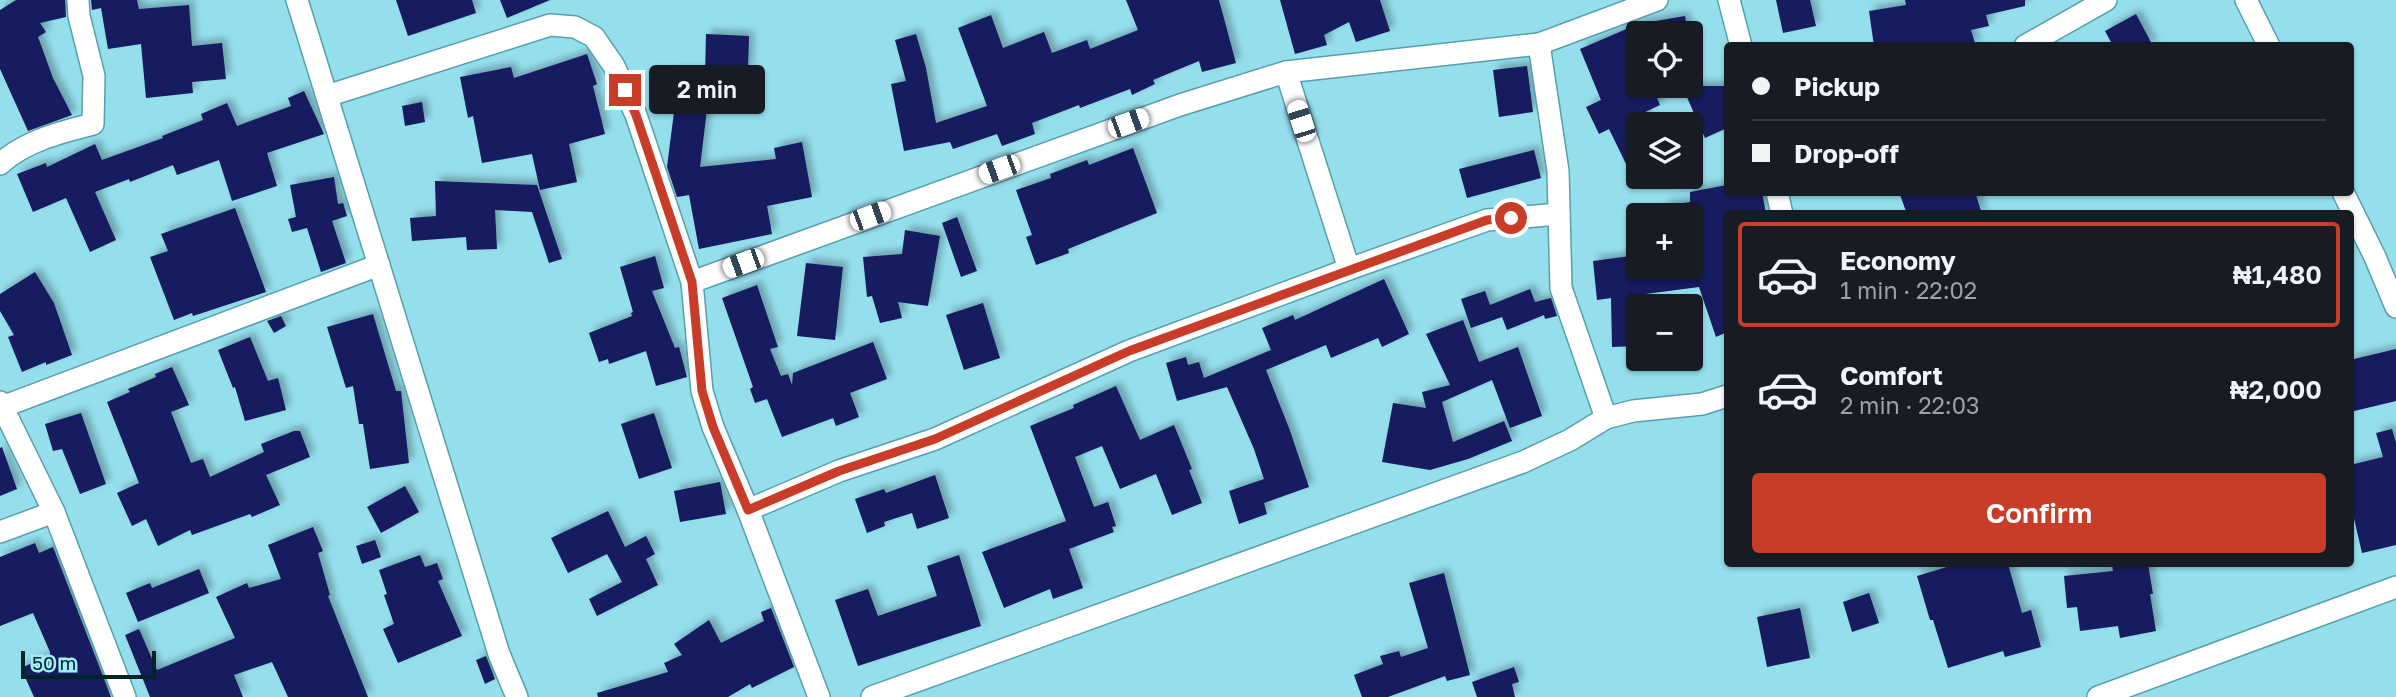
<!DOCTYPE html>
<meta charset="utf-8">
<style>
body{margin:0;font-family:"Golos Text",sans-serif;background:#20242c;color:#f1f3f6;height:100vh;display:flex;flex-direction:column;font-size:26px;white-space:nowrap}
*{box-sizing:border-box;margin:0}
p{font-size:23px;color:#9ea1a6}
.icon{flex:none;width:38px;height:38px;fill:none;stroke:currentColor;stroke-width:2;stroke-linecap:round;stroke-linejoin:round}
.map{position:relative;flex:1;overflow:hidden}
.side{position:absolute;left:1724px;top:210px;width:630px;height:357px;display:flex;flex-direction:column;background:#171b24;border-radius:7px;box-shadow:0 2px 5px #0004}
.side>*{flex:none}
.top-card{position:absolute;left:1724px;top:42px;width:630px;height:154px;border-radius:7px;box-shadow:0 2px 5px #0004;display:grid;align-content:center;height:154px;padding:0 28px;background:#171b24}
.buttons{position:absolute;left:1626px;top:21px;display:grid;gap:14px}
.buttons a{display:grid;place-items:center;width:77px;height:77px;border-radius:7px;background:#171b24;box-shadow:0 2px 5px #0004;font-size:35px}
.scale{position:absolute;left:21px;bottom:18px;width:135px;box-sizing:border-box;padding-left:7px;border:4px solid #032328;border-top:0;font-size:19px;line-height:24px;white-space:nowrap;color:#032328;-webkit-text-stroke:5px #a2ecfb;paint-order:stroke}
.end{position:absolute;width:32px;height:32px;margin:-16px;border:9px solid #c93d28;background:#fff;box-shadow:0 0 0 4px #fff}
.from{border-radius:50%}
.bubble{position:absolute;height:49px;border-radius:7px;background:#171b24;box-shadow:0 2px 5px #0004;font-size:23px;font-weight:600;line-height:49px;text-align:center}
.car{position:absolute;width:21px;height:42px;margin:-21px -10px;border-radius:9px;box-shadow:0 0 5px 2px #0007;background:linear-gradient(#fff 24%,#345 0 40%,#fff 0 76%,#345 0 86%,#fff 0)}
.top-card b{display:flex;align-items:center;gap:24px;height:66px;font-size:26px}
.top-card b+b{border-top:2px solid #363941}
.top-card i{width:18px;height:18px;background:#f1f3f6}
ul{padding:12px 0 0;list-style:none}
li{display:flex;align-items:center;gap:21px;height:105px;margin:0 14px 10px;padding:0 14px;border:4px solid transparent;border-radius:7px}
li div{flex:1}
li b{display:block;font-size:26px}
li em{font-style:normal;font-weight:600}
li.current{border-color:#c93d28}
li>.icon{width:63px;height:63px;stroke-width:1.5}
.cta{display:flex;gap:14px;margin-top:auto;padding:14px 28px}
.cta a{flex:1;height:80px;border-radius:7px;background:#c93d28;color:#fff;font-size:28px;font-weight:600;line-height:80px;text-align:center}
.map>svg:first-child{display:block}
.building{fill:#151b5e;filter:url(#shadow)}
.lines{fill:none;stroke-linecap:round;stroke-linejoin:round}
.minor-casing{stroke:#569fad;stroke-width:24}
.minor{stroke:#fff;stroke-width:21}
.route{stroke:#c93d28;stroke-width:9}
</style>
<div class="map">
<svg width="2396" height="697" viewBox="0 0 2396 697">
<defs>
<filter id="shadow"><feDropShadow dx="5" dy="-5" stdDeviation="3.5" flood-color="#0004"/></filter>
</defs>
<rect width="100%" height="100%" fill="#95dfed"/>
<g class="building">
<polygon points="16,0 65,0 66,17 40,23 46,32 38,37 53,78 72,115 28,131 0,69 0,10"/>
<polygon points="91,0 137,0 139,9 189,5 192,46 222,43 226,79 192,82 193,93 146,98 141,44 108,49 101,8 92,10"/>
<polygon points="396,0 472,0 476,13 408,36"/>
<polygon points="500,0 550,0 507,18"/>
<polygon points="1126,0 1219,0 1236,63 1202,72 1199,61 1153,80 1155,84 1132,95 1130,89 1080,108 1079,105 1032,123 1035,134 1002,146 997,134 953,149 950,142 904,151 891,84 906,81 895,40 916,34 926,68 936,123 987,106 958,28 991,15 1003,48 1044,32 1052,53 1087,40 1090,49 1138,30"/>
<polygon points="1280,0 1380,0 1390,31 1356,42 1349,22 1324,35 1327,45 1295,54"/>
<polygon points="1776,0 1810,0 1816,26 1783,33"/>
<polygon points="1905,0 2025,0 2025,6 1986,15 1989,26 1971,30 1976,46 1874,46 1869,11 1906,5"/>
<polygon points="2136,14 2153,46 2113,46 2105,31"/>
<polygon points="1685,16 1688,33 1638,33 1638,86 1652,86 1660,105 1643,113 1648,124 1638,124 1638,161 1627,166 1609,129 1599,134 1586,107 1601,100 1580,49 1638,24"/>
<polygon points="706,34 749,36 748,70 744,70 740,112 707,109 700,167 776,159 774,148 802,142 812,197 767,206 772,234 699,249 689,195 677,197 667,167 679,73 705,76"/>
<polygon points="587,54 597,84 593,86 605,134 569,144 577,182 540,190 532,154 482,163 473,116 468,118 460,77 511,67 514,78"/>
<polygon points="1527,66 1533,112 1499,117 1493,70"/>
<polygon points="1682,86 1727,86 1727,128 1705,138"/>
<polygon points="304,91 324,134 267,153 277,186 232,201 219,160 177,175 173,165 130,182 129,179 95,192 116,240 90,252 66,198 33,212 17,174 46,163 47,167 95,144 102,160 163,138 162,136 203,120 201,114 227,103 237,126 291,106 288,98"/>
<polygon points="422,102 425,122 405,126 402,106"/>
<polygon points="1133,148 1157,213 1068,249 1069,253 1036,265 1026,237 1032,235 1016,190 1051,178 1050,174 1087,160 1089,165"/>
<polygon points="1534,150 1541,178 1467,198 1459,169"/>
<polygon points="334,177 338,204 343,203 347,216 332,221 346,263 321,272 307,228 292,232 288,219 296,217 290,185"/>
<polygon points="435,181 537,185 562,259 549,263 532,212 495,210 497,249 467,250 466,237 412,241 410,218 436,216"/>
<polygon points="1727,185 1727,192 1762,192 1766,214 1727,214 1727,332 1716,337 1699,287 1638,295 1638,346 1612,347 1611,298 1597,300 1593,261 1638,255 1638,268 1690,268 1690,215 1663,215 1662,206 1690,202 1690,192"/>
<polygon points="1899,192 1975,192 1982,214 1907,214"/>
<polygon points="235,208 266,292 193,316 192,313 174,320 150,257 168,251 161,234"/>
<polygon points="957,217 977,271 961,277 942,223"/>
<polygon points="905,230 940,236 928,306 898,302 902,318 880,323 872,296 867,297 863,257 902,254"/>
<polygon points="655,256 664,288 652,291 675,348 679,347 687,377 656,386 646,351 609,364 608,359 599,362 589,333 632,316 631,313 633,312 620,267"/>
<polygon points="806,263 843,267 835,340 797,336"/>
<polygon points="35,272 54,303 72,355 46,365 46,362 22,372 8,337 14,335 0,311 0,294"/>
<polygon points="1384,279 1409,334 1382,347 1378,338 1331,358 1326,345 1266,370 1289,428 1309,487 1264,503 1267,514 1239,524 1229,491 1264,479 1254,449 1227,387 1177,401 1166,363 1186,357 1188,365 1199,362 1204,378 1271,350 1262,328 1293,315 1295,320"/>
<polygon points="757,285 778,347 770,349 781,376 788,374 792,385 793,373 873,342 887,379 850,393 859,417 836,426 833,418 782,437 767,399 755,403 750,389 753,387 722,298"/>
<polygon points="1530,289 1535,302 1551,298 1557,316 1545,319 1544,315 1507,330 1502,317 1471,328 1461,299 1485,291 1490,305"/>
<polygon points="983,303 1000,358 964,370 946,315"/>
<polygon points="373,314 396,391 401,391 409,463 370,469 363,424 359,424 353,386 346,388 327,327"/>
<polygon points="281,316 286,326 274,333 267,321"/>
<polygon points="1463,320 1479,362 1518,347 1542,416 1510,428 1492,380 1442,402 1453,442 1504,421 1512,441 1468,459 1430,470 1382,462 1393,403 1426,408 1422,392 1450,385 1426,334"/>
<polygon points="250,337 268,381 278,378 286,410 245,421 235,387 233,388 218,350"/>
<polygon points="2396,349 2396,401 2350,412 2350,360"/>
<polygon points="172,367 189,405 171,412 191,463 203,459 210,477 264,452 261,444 294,431 300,431 310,457 266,475 280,505 252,517 250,514 192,535 190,530 158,546 146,519 132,526 117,493 139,483 107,402 130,392 128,389 156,377 155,374"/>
<polygon points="1116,386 1140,440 1174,425 1192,469 1189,470 1202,503 1172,515 1156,474 1120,489 1102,446 1075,457 1094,507 1108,502 1116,526 1112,527 1114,532 1069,549 1083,588 1053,599 1050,589 1004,608 982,552 1066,521 1030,426 1074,408 1073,405"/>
<polygon points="81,413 106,484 80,494 62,449 53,451 45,424"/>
<polygon points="654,413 672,468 639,479 621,424"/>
<polygon points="2392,429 2396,443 2396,545 2362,553 2350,501 2350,465 2383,457 2376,433"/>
<polygon points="2,447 17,489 0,496 0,448"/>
<polygon points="935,475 949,518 917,529 912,513 884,522 885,526 867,533 855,499 884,489 886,493"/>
<polygon points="720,482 726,514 680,522 674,491"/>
<polygon points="405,486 419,512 381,533 367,507"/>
<polygon points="608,511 625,547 646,536 655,554 646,559 658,585 597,616 589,599 622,582 607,554 568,573 551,538"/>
<polygon points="313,527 323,551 318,553 330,595 328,596 368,697 288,697 272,662 234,675 243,697 150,697 125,635 139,629 157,670 235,638 216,597 247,583 249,588 281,579 268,545"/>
<polygon points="375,540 381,557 362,564 356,546"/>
<polygon points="35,543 39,553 53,547 111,697 34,697 21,668 50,655 50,652 33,613 0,626 0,557"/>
<polygon points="420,555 425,567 437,563 443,579 438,581 462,636 398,663 383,629 394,624 384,595 387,594 379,570"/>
<polygon points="959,555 981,626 858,666 835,600 868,589 878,616 937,596 927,566"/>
<polygon points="1957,564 2008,564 2022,613 2031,610 2041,647 2005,657 2003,651 1948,668 1933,620 1930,620 1917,576"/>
<polygon points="2112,564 2148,564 2153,594 2150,594 2156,631 2120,638 2118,626 2080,631 2077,607 2067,608 2064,576 2113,571"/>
<polygon points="199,569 209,593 138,622 126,593 150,583 152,588"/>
<polygon points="1444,573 1470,675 1447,681 1445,676 1388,697 1362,697 1354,675 1383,664 1380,656 1399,651 1401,657 1428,648 1409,583"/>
<polygon points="1869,593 1879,623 1852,632 1843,602"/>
<polygon points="771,608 794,667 752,688 750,684 728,697 598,697 597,693 668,672 664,663 682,655 674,644 709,620 721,643 764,621 761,612"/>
<polygon points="1800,608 1810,658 1767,667 1757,617"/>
<polygon points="486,656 495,679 485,684 476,660"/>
<polygon points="1514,667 1519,682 1512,684 1515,697 1477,697 1472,682"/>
</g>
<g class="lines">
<defs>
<g id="minor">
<polyline points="297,0 499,654 517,697"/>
<polyline points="1729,0 1741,46"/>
<polyline points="2246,0 2269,46"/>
<polyline points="1539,44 1558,171 1561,288 1606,418"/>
<polyline points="2025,46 2106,0"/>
<polyline points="1286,72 1349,269"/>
<polyline points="327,96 550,25 575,27 594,37 614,66 636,115 692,282 702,391 713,427 748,510 819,697"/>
<path d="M 0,164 C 25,141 61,132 93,124 L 94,76 L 79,16 L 78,0"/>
<polyline points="1777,192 1782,214"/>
<polyline points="2343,192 2375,257 2396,307"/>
<polyline points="692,282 1180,105 1286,72 1539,44 1657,0"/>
<polyline points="0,402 54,512 125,697"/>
<polyline points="2,407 379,265"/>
<polyline points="748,510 839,471 935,439 1129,351 1349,269 1487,220 1559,214"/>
<polyline points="0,532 54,512"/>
<polyline points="872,697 1523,462 1570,440 1606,418 1633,411 1702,404 1727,396"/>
<polyline points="2098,697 2396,587"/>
</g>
</defs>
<use href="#minor" class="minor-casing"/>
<use href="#minor" class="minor"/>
</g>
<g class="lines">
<polyline class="route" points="625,90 636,115 692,282 702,391 713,427 748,510 839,471 935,439 1129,351 1487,220 1511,218"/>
</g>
</svg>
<div class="buttons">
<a><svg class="icon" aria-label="locate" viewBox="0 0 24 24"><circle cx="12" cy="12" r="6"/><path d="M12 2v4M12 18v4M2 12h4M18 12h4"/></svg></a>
<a><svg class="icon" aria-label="layers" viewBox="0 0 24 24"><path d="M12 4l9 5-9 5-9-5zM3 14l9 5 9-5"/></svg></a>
<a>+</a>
<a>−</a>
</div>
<div class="scale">50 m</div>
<i class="end from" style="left:1511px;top:218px"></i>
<i class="end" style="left:625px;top:90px"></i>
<div class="bubble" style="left:649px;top:65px;width:116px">2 min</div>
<i class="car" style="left:1301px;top:121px;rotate:342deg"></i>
<i class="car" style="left:1128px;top:123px;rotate:70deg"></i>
<i class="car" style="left:999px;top:169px;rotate:250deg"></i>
<i class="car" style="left:870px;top:216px;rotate:70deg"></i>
<i class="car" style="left:743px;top:263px;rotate:250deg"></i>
<div class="top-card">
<b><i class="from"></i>Pickup</b>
<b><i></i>Drop-off</b>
</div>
<section class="side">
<ul>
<li class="current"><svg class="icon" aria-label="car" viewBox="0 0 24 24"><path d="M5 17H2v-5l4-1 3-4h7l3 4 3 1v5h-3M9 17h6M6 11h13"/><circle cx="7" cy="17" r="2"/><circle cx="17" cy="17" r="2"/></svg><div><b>Economy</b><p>1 min · 22:02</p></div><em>₦1,480</em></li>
<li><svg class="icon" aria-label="car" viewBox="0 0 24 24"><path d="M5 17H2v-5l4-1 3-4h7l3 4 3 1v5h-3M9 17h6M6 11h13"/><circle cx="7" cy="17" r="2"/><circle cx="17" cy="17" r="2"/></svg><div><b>Comfort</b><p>2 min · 22:03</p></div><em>₦2,000</em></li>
</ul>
<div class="cta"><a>Confirm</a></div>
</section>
</div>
